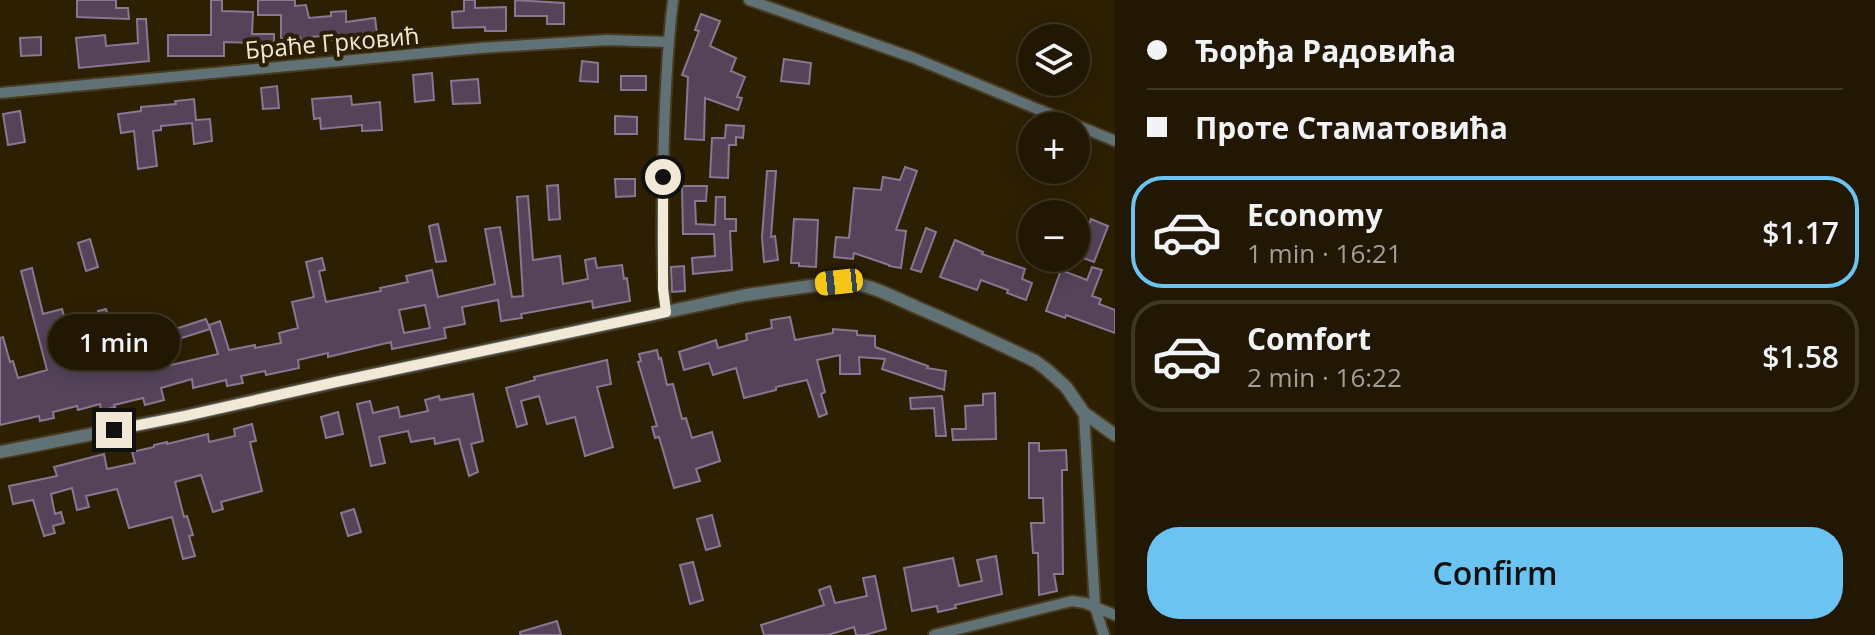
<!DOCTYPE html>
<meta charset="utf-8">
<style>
body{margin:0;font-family:"Open Sans",sans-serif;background:#2e2411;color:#f1f3f6;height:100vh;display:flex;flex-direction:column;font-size:30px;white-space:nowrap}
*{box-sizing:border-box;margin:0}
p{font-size:26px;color:#a29f99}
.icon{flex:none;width:44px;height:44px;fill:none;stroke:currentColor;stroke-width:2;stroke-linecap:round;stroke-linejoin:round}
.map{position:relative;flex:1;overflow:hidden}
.panel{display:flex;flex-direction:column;background:#221702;width:760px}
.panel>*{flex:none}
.banner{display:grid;align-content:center;height:176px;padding:0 32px;background:#221702}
.buttons{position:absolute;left:1018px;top:24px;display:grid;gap:16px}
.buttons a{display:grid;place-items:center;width:72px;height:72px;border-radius:50%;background:#221702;box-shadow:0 4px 20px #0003,0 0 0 2px #3f3624;font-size:40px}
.end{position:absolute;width:36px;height:36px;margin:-18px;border:10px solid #f2e8d7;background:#111;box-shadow:0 0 0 4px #111}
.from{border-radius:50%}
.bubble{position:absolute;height:56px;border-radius:28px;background:#221702;box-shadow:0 4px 20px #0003,0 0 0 2px #3f3624;font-size:26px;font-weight:600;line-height:56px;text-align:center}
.car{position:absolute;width:24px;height:48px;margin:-24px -12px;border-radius:10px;box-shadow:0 0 6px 2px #0007;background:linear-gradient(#f5c518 24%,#345 0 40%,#f5c518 0 76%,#345 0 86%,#f5c518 0)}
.banner b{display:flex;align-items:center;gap:28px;height:76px;font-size:30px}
.banner b+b{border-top:2px solid #3f3624}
.banner i{width:20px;height:20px;background:#f1f3f6}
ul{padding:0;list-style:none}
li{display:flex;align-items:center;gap:24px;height:112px;margin:0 16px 12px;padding:0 16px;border:4px solid #3f3624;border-radius:32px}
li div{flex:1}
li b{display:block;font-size:30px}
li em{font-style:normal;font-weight:600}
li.current{border-color:#6bc3f2}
li>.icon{width:72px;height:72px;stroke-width:1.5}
.action{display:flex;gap:16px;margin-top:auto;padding:16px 32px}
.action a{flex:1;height:92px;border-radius:32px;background:#6bc3f2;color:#111;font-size:32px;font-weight:600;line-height:92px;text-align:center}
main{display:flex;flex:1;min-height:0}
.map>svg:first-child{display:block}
.building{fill:#55435a;stroke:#8b7692;stroke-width:2;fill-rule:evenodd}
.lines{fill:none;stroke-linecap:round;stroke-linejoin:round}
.minor-casing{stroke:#493b20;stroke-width:14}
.tertiary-casing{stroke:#493b20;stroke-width:16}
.minor{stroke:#617277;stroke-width:10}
.tertiary{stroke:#617277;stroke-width:12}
.route{stroke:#f2e8d7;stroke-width:10}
.labels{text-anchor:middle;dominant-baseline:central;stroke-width:8;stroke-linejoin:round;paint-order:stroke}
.street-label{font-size:24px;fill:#f2e8d7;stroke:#2d1f02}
</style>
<main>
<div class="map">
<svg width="1115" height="635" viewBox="0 0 1115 635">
<rect width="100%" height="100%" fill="#2d1f02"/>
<g class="building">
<polygon points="77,0 116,0 116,8 128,8 129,19 77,17"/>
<polygon points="211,0 222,0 222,11 253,12 252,34 274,34 274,50 257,50 257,43 224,42 224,56 168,56 168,35 211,35"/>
<polygon points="258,0 295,0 295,6 306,5 309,18 331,16 331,12 346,11 346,22 375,18 378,41 359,44 358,38 332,40 332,35 311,37 312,42 301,43 300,37 281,39 281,15 258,15"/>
<polygon points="464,0 475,0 475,8 506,7 506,31 485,31 485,27 453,28 452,12 464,11"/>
<polygon points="515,0 564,3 564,24 547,24 547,16 515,16"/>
<polygon points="701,14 720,21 710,46 736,58 731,71 745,77 737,97 742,98 738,110 705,98 704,140 685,139 688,77 682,75 699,31 695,30"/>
<polygon points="137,19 146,19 149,61 79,68 76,38 105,35 106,46 138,43"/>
<polygon points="41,37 41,55 21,56 20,38"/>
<polygon points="784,59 811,63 809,84 781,81"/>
<polygon points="582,61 598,63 598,82 580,81"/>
<polygon points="432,73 434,100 415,102 413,75"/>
<rect x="621" y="76" width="25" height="14"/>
<polygon points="478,79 480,103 453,104 451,81"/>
<polygon points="277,86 279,108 263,109 261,88"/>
<polygon points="351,96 352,105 380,102 382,130 362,131 362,125 321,129 320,118 314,119 312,99"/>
<polygon points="194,99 196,120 210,119 212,141 194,144 192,123 161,126 161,130 153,131 157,166 138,169 134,131 121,133 118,114 141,111 141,107 176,104 175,101"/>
<polygon points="20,111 25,142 8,145 3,114"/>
<polygon points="615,116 637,117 637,134 615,134"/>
<polygon points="726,125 744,126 743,138 736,137 736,145 729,145 728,178 710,177 712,138 725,138"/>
<polygon points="905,167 917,171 896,230 906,231 901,268 889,266 889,265 854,253 853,259 834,257 836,237 849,238 854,188 881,190 883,177 900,180"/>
<polygon points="767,171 776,171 771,237 775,236 778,260 764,262 762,237"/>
<polygon points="615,179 635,179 635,196 616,197"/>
<polygon points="558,185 560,219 549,220 547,186"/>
<polygon points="682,186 707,186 706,201 695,201 696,224 715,225 716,197 725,197 725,219 736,219 736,231 730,231 732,270 693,274 692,258 715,256 714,234 683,234"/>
<path d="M 528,196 L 533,260 L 560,256 L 563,284 L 588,279 L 585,260 L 595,258 L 597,268 L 622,265 L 624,279 L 627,278 L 630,301 L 593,308 L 592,301 L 521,314 L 522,318 L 501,321 L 498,300 L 462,307 L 465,324 L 444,328 L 446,338 L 392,349 L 391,342 L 328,357 L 328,353 L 298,360 L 299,368 L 266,375 L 265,371 L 241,376 L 243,383 L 227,386 L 226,380 L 193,388 L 192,379 L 161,388 L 164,400 L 145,405 L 143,398 L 114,405 L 115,407 L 101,411 L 100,404 L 78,410 L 77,406 L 53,412 L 54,418 L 40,421 L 39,416 L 0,425 L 0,338 L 3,337 L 10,362 L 13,361 L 18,378 L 47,370 L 21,271 L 32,268 L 43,314 L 62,309 L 72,343 L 104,334 L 98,311 L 106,309 L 118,348 L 140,342 L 145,359 L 167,353 L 171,365 L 218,354 L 209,325 L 220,321 L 229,350 L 255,345 L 255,348 L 281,343 L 279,333 L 298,328 L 292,302 L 314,297 L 306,262 L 322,258 L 325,270 L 319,271 L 326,302 L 381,291 L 380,288 L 408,282 L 406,276 L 432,270 L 438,297 L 495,284 L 485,229 L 500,227 L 512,297 L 523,296 L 517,197 ZM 425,305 L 430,328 L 404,333 L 399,310 Z"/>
<polygon points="794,219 818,220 816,267 799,266 799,263 791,263"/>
<polygon points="1091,219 1108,226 1094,262 1077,256"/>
<polygon points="438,224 446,261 436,262 429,226"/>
<polygon points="926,228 936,232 921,272 911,269"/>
<polygon points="90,239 98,267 86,271 78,243"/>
<polygon points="955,240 983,252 982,254 1025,269 1022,279 1032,283 1026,300 1007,293 1008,290 981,280 977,290 940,277"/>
<polygon points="684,266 685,291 672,292 671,267"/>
<polygon points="1092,267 1102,270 1092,296 1101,299 1099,304 1115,310 1115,333 1066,315 1065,318 1046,311 1061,270 1087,280"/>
<polygon points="790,317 795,340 833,333 833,329 857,331 857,335 875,336 875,347 928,366 927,368 946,371 944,390 882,369 885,359 859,357 860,374 840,374 840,355 817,360 825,392 821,394 827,414 819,417 807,380 776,387 776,390 744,398 736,368 713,375 709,363 684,370 679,352 716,340 718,348 747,340 746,334 772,328 771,320"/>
<polygon points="206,319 210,329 172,341 169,331"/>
<polygon points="657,350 659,359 661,358 667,385 673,384 682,419 686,418 692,438 712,432 720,461 696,469 700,481 674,488 659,437 655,438 652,427 657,426 638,362 641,361 639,354"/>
<polygon points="607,360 611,384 597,387 613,447 585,456 575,417 547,424 539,396 521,401 527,424 517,427 506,388 535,380 534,377"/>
<polygon points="995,393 996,439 953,440 952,429 966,429 965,406 983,405 983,394"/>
<polygon points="473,394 483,441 471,444 478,472 469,476 459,439 435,444 434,438 411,442 408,431 379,437 385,463 371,466 357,404 370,401 373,413 398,407 400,417 428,411 425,400 439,396 440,400"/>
<polygon points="942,396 946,436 936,436 934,408 911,409 910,398"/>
<polygon points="338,412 343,434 326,438 321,417"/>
<polygon points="252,424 256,441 250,442 262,491 221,502 223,509 213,512 201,475 175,482 184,517 187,516 193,535 189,536 195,556 183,559 172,517 129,528 117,489 86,496 89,507 77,510 72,488 51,494 55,514 61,512 64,523 53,526 55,533 44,536 33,500 13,504 9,486 57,476 54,467 104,454 107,469 135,463 132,452 154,447 154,445 167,442 167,444 208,434 209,442 235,436 234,429"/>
<polygon points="1029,443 1039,443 1039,451 1066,450 1067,470 1062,470 1063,574 1054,574 1057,591 1039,595 1038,553 1033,553 1031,523 1044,523 1043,498 1029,498"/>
<polygon points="354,509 361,532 348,536 341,513"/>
<polygon points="712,515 720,546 706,550 697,519"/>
<polygon points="996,556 1002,594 955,605 956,608 938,612 937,606 912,611 904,568 953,558 959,586 982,581 977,560"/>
<polygon points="693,562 703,600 690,604 680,565"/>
<polygon points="875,576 886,629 865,635 856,635 854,627 828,635 764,635 761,625 824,605 819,590 830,586 835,603 867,596 863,578"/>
<polygon points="557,621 561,635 520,635 520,632"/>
</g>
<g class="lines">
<defs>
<g id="minor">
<polyline points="749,0 914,58 1115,141"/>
<polyline points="0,93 480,48 607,40 668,42"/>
<path d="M 666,312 C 661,268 662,222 663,177 C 664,118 666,59 673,0"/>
<polyline points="1084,413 1095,607 1104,635"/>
<polyline points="934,635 1072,601 1085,603 1115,615"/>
</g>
<path id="tertiary" d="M 0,452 L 185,416 L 336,382 L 746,295 L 839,282 C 866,282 891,296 916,307 C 956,324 995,342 1035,361 L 1046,369 L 1066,387 L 1084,413 L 1115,435"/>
</defs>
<use href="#minor" class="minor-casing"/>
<use href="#tertiary" class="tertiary-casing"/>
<use href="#minor" class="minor"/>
<use href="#tertiary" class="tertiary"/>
</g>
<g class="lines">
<polyline class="route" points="114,430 185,416 336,382 666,312 663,289 663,177"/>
</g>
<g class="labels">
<g class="street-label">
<text transform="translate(332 42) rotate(-5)">Браће Грковић</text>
</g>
</g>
</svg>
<div class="buttons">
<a><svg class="icon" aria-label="layers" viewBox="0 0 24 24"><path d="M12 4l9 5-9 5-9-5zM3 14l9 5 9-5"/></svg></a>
<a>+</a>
<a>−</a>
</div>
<i class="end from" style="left:663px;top:177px"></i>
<i class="end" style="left:114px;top:430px"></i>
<div class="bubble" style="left:48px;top:314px;width:132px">1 min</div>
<i class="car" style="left:839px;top:282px;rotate:264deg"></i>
</div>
<section class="panel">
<div class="banner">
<b><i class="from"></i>Ђорђа Радовића</b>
<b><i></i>Проте Стаматовића</b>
</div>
<ul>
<li class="current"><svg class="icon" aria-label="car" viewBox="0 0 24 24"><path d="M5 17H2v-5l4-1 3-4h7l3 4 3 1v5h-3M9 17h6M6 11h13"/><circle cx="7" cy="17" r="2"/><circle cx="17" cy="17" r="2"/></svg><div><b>Economy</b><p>1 min · 16:21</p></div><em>$1.17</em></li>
<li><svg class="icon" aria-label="car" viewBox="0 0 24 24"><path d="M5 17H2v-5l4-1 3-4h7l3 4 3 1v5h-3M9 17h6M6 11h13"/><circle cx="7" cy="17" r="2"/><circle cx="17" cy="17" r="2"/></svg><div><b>Comfort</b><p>2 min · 16:22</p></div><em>$1.58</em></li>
</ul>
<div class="action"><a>Confirm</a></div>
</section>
</main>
